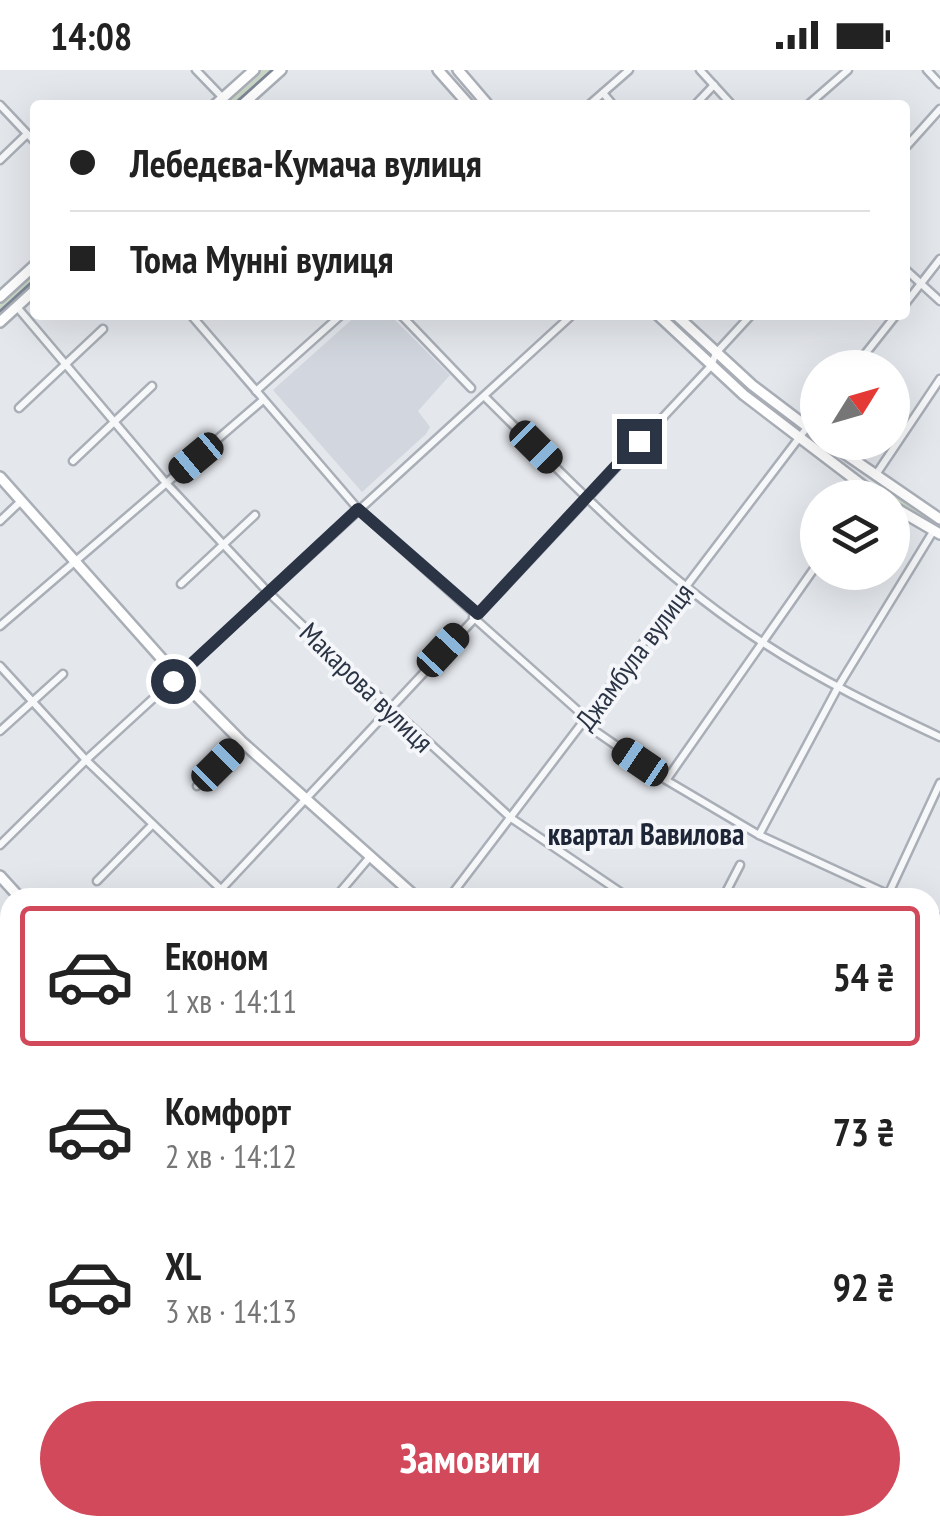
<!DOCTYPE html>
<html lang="uk">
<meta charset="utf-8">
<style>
body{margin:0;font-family:"PT Sans Narrow",sans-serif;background:#f6f6f6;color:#222;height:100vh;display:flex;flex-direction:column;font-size:38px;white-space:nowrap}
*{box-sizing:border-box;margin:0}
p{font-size:32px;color:#767676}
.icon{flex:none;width:55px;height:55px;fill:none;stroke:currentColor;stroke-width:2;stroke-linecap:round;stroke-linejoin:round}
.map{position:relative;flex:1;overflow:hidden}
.panel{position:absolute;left:0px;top:818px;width:940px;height:648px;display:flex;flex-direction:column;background:#fff;border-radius:30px 30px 0 0;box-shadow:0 10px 40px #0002}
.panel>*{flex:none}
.banner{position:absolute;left:30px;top:30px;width:880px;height:220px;border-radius:10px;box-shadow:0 10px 40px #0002;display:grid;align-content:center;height:220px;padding:0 40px;background:#fff}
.needle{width:65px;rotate:53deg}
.buttons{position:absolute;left:800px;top:280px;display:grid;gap:20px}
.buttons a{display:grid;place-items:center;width:110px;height:110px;border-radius:50%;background:#fff;box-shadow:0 10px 40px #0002;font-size:50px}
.end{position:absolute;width:45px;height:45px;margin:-22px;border:12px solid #2b3445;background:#fff;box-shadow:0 0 0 5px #fff}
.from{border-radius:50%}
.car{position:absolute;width:30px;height:60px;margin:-30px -15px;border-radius:12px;box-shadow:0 0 8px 2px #0007;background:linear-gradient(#222 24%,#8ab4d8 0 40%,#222 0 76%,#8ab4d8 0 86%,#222 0)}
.banner b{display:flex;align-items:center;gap:35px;height:95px;font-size:38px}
.banner b+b{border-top:2px solid #e0e0e0}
.banner i{width:25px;height:25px;background:#222}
ul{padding:18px 0 0;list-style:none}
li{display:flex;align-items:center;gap:30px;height:140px;margin:0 20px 15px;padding:0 20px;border:5px solid transparent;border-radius:10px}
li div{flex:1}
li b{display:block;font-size:38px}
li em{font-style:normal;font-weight:700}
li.selected{border-color:#d1495b}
li>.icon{width:90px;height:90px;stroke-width:1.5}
.cta{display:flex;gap:20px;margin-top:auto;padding:20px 40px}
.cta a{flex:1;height:115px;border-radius:60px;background:#d1495b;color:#fff;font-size:40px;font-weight:700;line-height:115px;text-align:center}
.status{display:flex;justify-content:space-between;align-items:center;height:70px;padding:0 50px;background:#fff;direction:ltr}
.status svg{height:28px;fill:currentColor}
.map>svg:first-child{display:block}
.built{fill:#d2d6de}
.green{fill:#c9d6c5}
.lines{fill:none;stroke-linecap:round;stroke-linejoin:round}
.street-casing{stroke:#a9aeb7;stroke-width:11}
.secondary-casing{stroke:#a9aeb7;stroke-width:14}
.street{stroke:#f7f8fa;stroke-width:6}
.secondary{stroke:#fff;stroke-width:9}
.tram{stroke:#7d8696;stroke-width:2.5}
.route{stroke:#2b3445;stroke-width:12}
.labels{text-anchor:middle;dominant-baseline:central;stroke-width:8;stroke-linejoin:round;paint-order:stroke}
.street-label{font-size:28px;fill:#2b3445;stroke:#f4f6f9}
.neighbourhood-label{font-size:30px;font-weight:bold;fill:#1d2536;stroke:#f4f6f9}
</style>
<div class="status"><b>14:08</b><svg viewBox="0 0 49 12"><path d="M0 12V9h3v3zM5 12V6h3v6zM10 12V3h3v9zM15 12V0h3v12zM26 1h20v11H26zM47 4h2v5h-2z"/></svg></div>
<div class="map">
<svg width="940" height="1464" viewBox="0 0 940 1464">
<rect width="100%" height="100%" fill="#e4e7ec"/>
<polygon class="built" points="357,245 390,245 450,305 418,341 430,357 426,364 362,422 273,320"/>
<g class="green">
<polygon points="258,0 273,0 234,35 219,35"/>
<polygon points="35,201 35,214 0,245 0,232"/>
<polygon points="717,289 802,359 799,365 715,294"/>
<polygon points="879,415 940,453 940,460 893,431 892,428 876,420"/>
<polygon points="0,1227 10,1237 10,1455 421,1455 442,1464 0,1464"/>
</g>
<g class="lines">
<defs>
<g id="street">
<polyline points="196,0 223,28"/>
<polyline points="700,0 732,35"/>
<polyline points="927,0 940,14"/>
<polyline points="603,23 613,35"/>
<polyline points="0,35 35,72"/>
<polyline points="589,35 629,0"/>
<polyline points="695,35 714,15"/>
<polyline points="808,35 848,0"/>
<polyline points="905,78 940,39"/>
<polyline points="0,90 27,64"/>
<polyline points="905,199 940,231"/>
<polyline points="905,234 940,189"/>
<polyline points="17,237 166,413 266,520 328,580 511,748 629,828"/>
<polyline points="191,245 358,439 475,544"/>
<polyline points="401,245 471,318"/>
<polyline points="854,298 896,245"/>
<polyline points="256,321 341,245"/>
<path d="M 485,327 C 573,414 660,507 765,574 C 820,610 880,639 940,667"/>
<polyline points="19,338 103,259"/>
<polyline points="73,391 152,316"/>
<polyline points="875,406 940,309"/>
<polyline points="0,451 20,432"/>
<polyline points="181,514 255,445"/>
<polyline points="473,547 585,647 588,656 666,710 759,765 896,828"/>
<polyline points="0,556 263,330"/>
<polyline points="0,596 86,690 230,828"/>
<polyline points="0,661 63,604"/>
<polyline points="667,709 818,493"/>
<polyline points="197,716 241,671"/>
<polyline points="759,765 838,617 934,460"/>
<polyline points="0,775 86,690 572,245"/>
<polyline points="97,811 152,755"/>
<polyline points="888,825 940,713"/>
<polyline points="213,828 711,296 716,283 751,245"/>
<polyline points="335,828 369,788"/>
<polyline points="449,828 818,343"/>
<polyline points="723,828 740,795"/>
<polyline points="930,844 940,848"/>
<polyline points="0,867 10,857"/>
<polyline points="0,949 10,940"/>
<polyline points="930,986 940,990"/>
<polyline points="0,1052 10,1042"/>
<polyline points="930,1131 940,1107"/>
<polyline points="0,1145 10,1154"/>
<polyline points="930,1151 937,1134"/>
<polyline points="930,1326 940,1305"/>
<polyline points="930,1454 940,1430"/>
<polyline points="538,1455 557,1464"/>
<polyline points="595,1464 599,1455"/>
<polyline points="666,1464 670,1455"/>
<polyline points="729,1464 734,1455"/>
<polyline points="806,1464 810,1455"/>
<polyline points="874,1464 877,1455"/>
</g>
<g id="secondary">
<polyline points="438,0 469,35"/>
<polyline points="458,0 488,35"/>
<polyline points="215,35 254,0"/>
<polyline points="242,35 281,0"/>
<polyline points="0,227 35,195"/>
<polyline points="658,245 744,325 879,428"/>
<polyline points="676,245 752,315 818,365"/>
<polyline points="0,252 35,220"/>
<polyline points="828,372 940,449"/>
<polyline points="0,407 178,607 241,671 417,828"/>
<polyline points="892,436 940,464"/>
<polyline points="0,806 20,828"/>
<polyline points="930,1131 940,1136"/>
<polyline points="930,1425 940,1429"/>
</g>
</defs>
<use href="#street" class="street-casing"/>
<use href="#secondary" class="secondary-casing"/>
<use href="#street" class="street"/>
<use href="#secondary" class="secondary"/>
<g class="tram">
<polyline points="233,35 272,0"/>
<polyline points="0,241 35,209"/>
</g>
</g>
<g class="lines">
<polyline class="route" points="173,611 358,439 478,544 639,371"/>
</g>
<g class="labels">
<g class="street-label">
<text transform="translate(634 586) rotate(-53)">Джамбула вулиця</text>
<text transform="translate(367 617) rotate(44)">Макарова вулиця</text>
</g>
<g class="neighbourhood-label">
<text x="646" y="763">квартал Вавилова</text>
</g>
</g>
</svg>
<div class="buttons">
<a><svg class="needle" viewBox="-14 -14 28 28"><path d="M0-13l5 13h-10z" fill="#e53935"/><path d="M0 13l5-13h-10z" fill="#767676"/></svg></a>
<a><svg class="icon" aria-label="layers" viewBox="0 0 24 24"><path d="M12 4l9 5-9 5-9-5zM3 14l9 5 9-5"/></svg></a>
</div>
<i class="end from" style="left:173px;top:611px"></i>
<i class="end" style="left:639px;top:371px"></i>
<i class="car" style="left:536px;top:377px;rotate:135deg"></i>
<i class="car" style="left:196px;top:388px;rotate:230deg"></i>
<i class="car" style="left:443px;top:580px;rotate:43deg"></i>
<i class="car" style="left:640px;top:692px;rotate:304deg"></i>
<i class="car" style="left:218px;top:695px;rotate:45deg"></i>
<div class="banner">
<b><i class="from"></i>Лебедєва-Кумача вулиця</b>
<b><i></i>Тома Мунні вулиця</b>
</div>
<section class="panel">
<ul>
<li class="selected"><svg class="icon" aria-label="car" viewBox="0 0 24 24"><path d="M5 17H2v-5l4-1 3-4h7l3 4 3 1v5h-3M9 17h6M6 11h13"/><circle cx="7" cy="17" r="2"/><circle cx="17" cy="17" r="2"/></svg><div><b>Економ</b><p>1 хв · 14:11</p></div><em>54 ₴</em></li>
<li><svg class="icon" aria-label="car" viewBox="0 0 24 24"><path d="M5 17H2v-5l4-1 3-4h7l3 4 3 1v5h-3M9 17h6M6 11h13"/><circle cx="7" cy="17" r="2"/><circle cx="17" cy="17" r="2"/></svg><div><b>Комфорт</b><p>2 хв · 14:12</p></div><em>73 ₴</em></li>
<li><svg class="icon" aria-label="car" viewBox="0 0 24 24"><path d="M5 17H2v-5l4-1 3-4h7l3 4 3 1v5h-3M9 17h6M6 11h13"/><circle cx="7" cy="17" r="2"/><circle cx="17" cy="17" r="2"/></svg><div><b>XL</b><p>3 хв · 14:13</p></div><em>92 ₴</em></li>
</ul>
<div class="cta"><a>Замовити</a></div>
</section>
</div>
